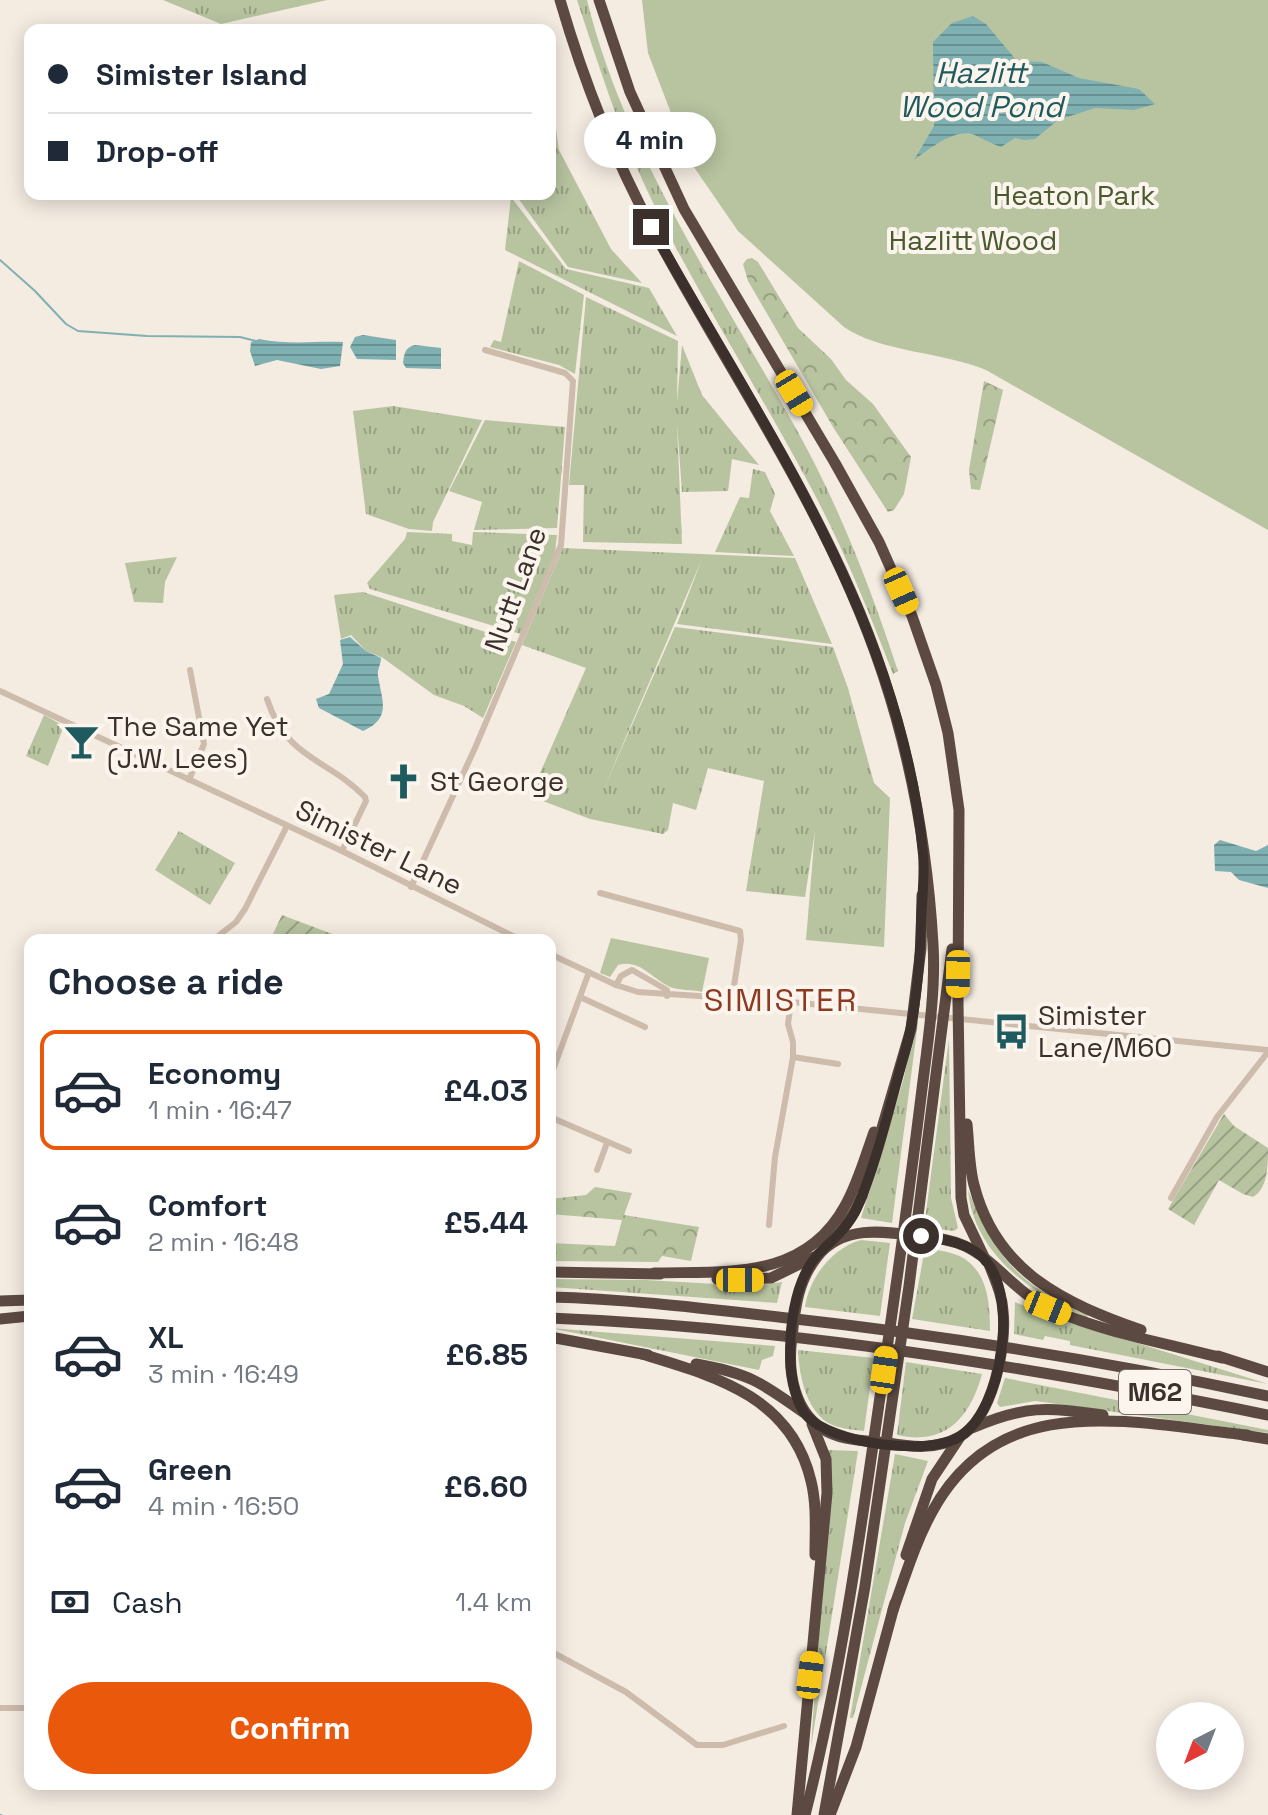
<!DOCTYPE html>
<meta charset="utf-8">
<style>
body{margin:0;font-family:"Space Grotesk",sans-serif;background:#f6f6f7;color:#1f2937;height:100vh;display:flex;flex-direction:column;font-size:30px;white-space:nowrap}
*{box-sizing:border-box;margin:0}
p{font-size:26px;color:#747a83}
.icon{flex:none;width:44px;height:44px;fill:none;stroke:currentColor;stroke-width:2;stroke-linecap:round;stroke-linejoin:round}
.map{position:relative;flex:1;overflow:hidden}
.panel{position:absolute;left:24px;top:934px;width:532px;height:856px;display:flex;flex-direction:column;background:#fff;border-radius:16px;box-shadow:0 4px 20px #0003}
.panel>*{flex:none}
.banner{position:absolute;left:24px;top:24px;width:532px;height:176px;border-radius:16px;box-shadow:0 4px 20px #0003;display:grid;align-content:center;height:176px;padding:0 24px;background:#fff}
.needle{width:52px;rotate:222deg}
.controls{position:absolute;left:1156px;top:1702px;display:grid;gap:16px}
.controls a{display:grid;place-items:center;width:88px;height:88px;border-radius:50%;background:#fff;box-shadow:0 4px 20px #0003;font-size:40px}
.end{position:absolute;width:36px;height:36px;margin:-18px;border:10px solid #3b302b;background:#fff;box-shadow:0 0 0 4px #fff}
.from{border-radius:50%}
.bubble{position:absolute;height:56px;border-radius:28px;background:#fff;box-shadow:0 4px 20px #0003;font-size:26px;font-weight:600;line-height:56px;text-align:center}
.car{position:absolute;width:24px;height:48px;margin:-24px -12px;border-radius:10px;box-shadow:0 0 6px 2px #0007;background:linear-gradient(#f5c518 24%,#345 0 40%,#f5c518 0 76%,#345 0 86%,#f5c518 0)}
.banner b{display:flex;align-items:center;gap:28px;height:76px;font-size:30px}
.banner b+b{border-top:2px solid #e0e1e3}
.banner i{width:20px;height:20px;background:#1f2937}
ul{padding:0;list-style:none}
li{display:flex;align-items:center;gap:24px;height:120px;margin:0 16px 12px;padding:0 8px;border:4px solid transparent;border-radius:16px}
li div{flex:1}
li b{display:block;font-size:30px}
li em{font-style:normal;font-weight:600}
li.on{border-color:#ea580c}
li>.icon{width:72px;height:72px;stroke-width:1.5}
h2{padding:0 24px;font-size:36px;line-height:96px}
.pay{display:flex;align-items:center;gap:20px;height:88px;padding:0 24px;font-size:30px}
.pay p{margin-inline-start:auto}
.button{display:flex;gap:16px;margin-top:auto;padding:16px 24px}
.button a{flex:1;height:92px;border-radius:48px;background:#ea580c;color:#fff;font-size:32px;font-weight:600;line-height:92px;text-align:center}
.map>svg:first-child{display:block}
.grass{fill:url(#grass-tufts)}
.forest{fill:url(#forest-crowns)}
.park{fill:#b8c4a0}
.garden{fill:url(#garden-furrows)}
.water{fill:url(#water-rules)}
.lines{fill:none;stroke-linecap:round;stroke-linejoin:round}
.stream{stroke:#7fb0b2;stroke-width:2}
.street{stroke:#cdbbac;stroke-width:6}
.highway{stroke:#5c4a42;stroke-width:11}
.route{stroke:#3b302b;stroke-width:10}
.labels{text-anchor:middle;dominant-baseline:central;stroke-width:8;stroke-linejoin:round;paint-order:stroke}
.shield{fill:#fbf5ee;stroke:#756b66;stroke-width:2}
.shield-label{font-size:26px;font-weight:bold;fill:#3b302b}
.park-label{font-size:28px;fill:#4a5a2e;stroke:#fbf5ee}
.street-label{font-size:28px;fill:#3b302b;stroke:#fbf5ee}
.poi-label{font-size:28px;fill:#3b302b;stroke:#fbf5ee;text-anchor:start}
.water-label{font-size:30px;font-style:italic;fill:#1f5a5e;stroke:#fbf5ee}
.quarter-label{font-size:32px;letter-spacing:2px;fill:#8c3b22;stroke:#fbf5ee}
</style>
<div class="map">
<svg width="1268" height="1815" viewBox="0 0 1268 1815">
<defs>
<pattern id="grass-tufts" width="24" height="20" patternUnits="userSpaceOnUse" patternTransform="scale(2)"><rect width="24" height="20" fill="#b8c4a0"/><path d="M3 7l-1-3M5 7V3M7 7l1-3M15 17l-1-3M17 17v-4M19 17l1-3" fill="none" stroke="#97a083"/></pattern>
<pattern id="forest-crowns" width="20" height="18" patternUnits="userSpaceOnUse" patternTransform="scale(2)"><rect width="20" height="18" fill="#b8c4a0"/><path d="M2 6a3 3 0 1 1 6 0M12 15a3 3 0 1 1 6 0" fill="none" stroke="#97a083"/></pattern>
<pattern id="garden-furrows" width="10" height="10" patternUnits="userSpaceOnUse" patternTransform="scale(2)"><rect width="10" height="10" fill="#b8c4a0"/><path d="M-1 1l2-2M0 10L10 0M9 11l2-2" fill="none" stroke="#97a083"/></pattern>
<pattern id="water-rules" width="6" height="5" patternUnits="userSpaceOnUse" patternTransform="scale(2)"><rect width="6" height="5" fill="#7fb0b2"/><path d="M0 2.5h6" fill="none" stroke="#699091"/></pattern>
</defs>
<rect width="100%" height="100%" fill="#f4ebe1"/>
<g class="grass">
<polygon points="163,0 327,0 221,24"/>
<path d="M 577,0 L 587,0 C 625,154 718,288 794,425 C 838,503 870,586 898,671 L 893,674 C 870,615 847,557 818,501 C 763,395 697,296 646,188 C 618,127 598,63 577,0 Z"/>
<polygon points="550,85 559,150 611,249 642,283 568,267 515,194 550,194"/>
<polygon points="511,197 566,269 649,288 677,336 505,250"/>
<polygon points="519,261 584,295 575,374 559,365 490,347 494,340 501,342"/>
<polygon points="586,297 678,341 677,402 682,345 702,395 759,465 732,459 728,491 682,492 677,423 682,544 583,542 584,485 569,485"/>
<polygon points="393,406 482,420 433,522 432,531 409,529 366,514 353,411"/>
<polygon points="485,420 565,427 557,528 474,530 482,502 449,491"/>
<polygon points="753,469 765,472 775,494 770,511 794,556 715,552 740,497 749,498"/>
<polygon points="407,532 452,534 452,541 472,545 473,532 557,535 555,553 521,634 370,589 367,583 405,539"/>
<polygon points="563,548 795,558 832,644 677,624 702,559 602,793 675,627 833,647 848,688 874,783 890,798 884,947 806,940 815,831 805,897 746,891 764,781 708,768 696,810 673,803 668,830 663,834 590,819 530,796 586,668 522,645"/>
<polygon points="177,557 165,582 163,603 134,602 125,563"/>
<polygon points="363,592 516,642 483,718 464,706 434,695 383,658 366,651 351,635 341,639 334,595"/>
<polygon points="44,715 64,726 48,766 26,756"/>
<polygon points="179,831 235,863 210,905 155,870"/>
<polygon points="916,1022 918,1022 892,1223 861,1218 903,1081"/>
<polygon points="949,1039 951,1198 958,1228 954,1231 924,1227"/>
<path d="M 968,1190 C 997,1259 1018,1285 1088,1314 L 1087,1318 C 1032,1294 974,1254 968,1190 Z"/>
<path d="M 861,1240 L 890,1243 L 880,1316 L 805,1307 C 809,1278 832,1248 861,1240 Z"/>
<path d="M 925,1248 C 935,1250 947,1251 957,1255 C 988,1268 990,1303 990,1331 L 912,1319 Z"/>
<polygon points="550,1279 645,1280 752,1286 782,1282 777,1303 550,1287"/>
<polygon points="1015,1302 1048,1315 1268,1384 1070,1345 1070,1341 1045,1336 1043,1340 1014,1334"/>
<polygon points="550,1328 775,1346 773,1356 762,1360 759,1370"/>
<path d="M 798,1350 L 874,1358 L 864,1431 C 855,1430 846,1429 838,1427 C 807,1419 799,1376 798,1350 Z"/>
<path d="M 906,1362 L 982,1374 C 970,1418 945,1446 897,1435 Z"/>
<polygon points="1005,1378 1268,1430 1268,1433 1035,1401 1000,1407 997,1403"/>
<polygon points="828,1450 858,1451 811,1747 830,1460"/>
<polygon points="895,1454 928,1461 905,1523 853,1718 850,1718"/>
</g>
<g class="forest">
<polygon points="752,258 758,262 798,328 831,359 846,380 873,404 911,457 904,494 894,510 888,512 833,427 748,281 743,264 747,259"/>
<polygon points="984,381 1003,390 980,490 971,489 969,470"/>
<polygon points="595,1187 632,1193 624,1215 699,1227 691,1261 662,1256 658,1262 550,1261 550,1243 615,1246 622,1220 550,1214 550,1199 586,1195"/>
</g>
<g class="park">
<path d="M 642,0 L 1268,0 L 1268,530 L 986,370 C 943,352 880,352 844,327 L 738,231 L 689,160 L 648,53 Z"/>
<path d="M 611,938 L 709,958 L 702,992 C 691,989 681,991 670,987 C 651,978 640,959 618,965 L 610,977 L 600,973 Z"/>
</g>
<g class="garden">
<polygon points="282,915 348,940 270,940"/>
<path d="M 1224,1114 L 1234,1126 L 1268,1148 C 1268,1165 1268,1189 1253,1197 L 1243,1194 L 1219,1180 L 1194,1225 L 1168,1209 Z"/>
</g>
<g class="water">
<path d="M 973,16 L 986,24 L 1017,61 L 1042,62 L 1079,78 L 1139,89 L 1155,104 L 1134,110 L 1095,108 L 1058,120 L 1035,139 L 1024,140 L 1015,138 L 1001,147 C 992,144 978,136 972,134 C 953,129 928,150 914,160 L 934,126 L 933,42 L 952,23 Z"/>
<polygon points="363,335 396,340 396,360 357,359 350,347 355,337"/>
<path d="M 259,339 C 289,345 313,341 343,342 L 340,366 L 321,369 L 277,360 L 255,366 L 250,351 L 251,342 Z"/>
<path d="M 415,345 L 441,348 L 441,369 L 406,368 L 403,363 C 404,354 405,347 415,345 Z"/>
<path d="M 350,637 L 366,651 L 381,658 C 381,664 377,670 378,676 C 382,701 392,718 363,731 L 319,708 L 316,699 L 329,694 L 343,664 L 340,640 Z"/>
<polygon points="1220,840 1256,851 1268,845 1268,888 1239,880 1231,872 1215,871 1214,845"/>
</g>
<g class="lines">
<g class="stream">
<polyline points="0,260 35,291 66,324 78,331 147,336 240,337 256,341"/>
<polyline points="0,1815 1,1815"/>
</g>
<g class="street">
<polyline points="0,691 342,851 521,940"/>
<path d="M 267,699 C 287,760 327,758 365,797 L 366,801 L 342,851"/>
<polyline points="189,780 204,744 190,670"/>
<polyline points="411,887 475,748 561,545 573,381 565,373 485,350"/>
<polyline points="600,893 740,931 741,940 732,999"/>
<polyline points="213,940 236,922 245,909 287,826"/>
<polyline points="550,954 616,985 638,992 791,1002 1268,1050"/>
<polyline points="616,985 621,976 632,970 667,990 667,996"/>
<polyline points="580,997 645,1027"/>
<polyline points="793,1057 838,1064"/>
<polyline points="550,1078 589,972"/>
<polyline points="550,1117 629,1151"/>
<polyline points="597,1170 607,1143"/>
<polyline points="1171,1198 1217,1117 1268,1052"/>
<polyline points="769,1225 775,1157 793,1057 793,1042 788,1024 791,1002"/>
<polyline points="550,1651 626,1692 697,1745 723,1745 784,1726"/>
<polyline points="0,1708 30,1708"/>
</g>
<g class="highway">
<path d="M 560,0 C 583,79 614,158 653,230 C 718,351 796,466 851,592 C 900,703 926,823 933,944 C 936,994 927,1047 921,1097 C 910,1185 898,1274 885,1362 C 863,1514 843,1666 805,1815"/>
<polyline points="599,0 630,92 684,209 835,463 879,542 912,616 936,685 948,733 959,810 958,1002 961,1198 964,1215 986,1261"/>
<path d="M 967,1124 C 969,1144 969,1166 974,1185 C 996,1272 1064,1303 1141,1330"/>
<polyline points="836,1239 855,1211 862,1196 911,1029 921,948 922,895"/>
<path d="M 989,1264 C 995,1280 1002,1294 1003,1311 C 1007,1346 993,1418 959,1437 C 936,1450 912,1447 888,1443 C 869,1441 846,1441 828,1432 C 794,1415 787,1372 792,1337 C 795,1308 798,1281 817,1257 C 842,1225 883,1231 918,1236 C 934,1238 950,1239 965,1246 C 997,1261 1018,1296 1053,1310 C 1106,1333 1166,1343 1222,1358"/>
<polyline points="550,1272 660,1274"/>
<path d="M 654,1273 C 726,1271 804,1281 845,1206 C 858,1183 865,1157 874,1132"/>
<polyline points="717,1279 771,1278 814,1257"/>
<path d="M 550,1297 C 630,1299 708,1309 787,1318 C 949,1336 1109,1362 1268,1396"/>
<polyline points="0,1301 30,1300"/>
<path d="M 550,1318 C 793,1328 1030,1367 1268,1415"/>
<polyline points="0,1319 30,1316"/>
<polyline points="550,1337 648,1355"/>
<path d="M 642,1354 C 714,1376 791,1396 811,1481 C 817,1505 815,1531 815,1555"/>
<polyline points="1218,1356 1268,1372"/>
<path d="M 696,1364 C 748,1373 761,1382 803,1412"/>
<path d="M 972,1428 C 1025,1405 1047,1407 1103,1415"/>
<polyline points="1243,1435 1268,1439"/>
<polyline points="906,1555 932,1479 960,1437"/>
<path d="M 893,1610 C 905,1577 915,1543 932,1512 C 1000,1387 1131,1423 1247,1435"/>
<polyline points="797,1815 827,1493 826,1459 812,1424"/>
<polyline points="824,1815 865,1586 909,1286 952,949"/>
<polyline points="830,1815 856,1747 895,1603"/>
</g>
</g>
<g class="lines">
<path class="route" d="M 651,227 C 761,424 902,622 923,854 C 925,875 922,898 921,920 C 920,964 917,1009 905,1052 C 891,1100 877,1163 857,1208 C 848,1228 833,1239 818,1254 C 793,1282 788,1334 791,1370 C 793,1385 797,1404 806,1415 C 831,1444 930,1457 961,1436 C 1002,1409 1018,1301 987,1262 C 972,1243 944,1239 921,1236"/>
</g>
<defs>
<symbol id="bar-bare" viewBox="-9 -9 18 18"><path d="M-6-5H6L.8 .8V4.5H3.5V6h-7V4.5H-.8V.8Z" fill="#1f5a5e" stroke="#fbf5ee" stroke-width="2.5" paint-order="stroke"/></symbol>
<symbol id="church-bare" viewBox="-9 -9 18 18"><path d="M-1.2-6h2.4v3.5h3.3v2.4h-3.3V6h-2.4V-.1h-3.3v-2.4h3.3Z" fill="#1f5a5e" stroke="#fbf5ee" stroke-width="2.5" paint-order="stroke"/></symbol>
<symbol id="bus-bare" viewBox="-9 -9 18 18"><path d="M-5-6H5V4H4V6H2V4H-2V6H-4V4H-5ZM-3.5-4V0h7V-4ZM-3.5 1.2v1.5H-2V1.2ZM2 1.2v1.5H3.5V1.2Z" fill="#1f5a5e" stroke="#fbf5ee" stroke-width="2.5" paint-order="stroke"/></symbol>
</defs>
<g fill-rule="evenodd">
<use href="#bar-bare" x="56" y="716" width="51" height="51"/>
<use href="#church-bare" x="378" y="756" width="51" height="51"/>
<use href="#bus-bare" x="986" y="1006" width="51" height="51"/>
</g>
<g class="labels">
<rect class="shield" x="1119" y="1370" width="72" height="44" rx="6"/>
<g class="shield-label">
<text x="1155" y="1392">M62</text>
</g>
<g class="park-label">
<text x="1074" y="195">Heaton Park</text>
<text x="973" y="240">Hazlitt Wood</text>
</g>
<g class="street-label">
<text transform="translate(515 589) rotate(-70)">Nutt Lane</text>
<text transform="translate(379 847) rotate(26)">Simister Lane</text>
</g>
<g class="poi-label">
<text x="107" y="726">The Same Yet<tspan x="107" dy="32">(J.W. Lees)</tspan></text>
<text x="430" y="781">St George</text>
<text x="1038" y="1015">Simister<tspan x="1038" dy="32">Lane/M60</tspan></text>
</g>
<g class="water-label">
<text x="981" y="72">Hazlitt<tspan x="981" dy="34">Wood Pond</tspan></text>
</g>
<g class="quarter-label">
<text x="781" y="1000">SIMISTER</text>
</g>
</g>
</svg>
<div class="controls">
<a><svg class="needle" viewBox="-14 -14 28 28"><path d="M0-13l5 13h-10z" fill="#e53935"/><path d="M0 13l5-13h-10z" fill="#747a83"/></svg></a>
</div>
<i class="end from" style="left:921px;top:1236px"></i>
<i class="end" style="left:651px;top:227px"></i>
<div class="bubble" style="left:584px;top:112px;width:132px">4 min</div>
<i class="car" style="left:794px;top:393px;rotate:149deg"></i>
<i class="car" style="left:901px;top:591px;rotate:156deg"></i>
<i class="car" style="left:958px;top:974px;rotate:181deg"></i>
<i class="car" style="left:740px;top:1280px;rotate:90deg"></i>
<i class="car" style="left:1048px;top:1308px;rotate:112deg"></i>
<i class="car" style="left:884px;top:1370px;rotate:8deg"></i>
<i class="car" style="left:810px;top:1675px;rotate:7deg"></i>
<div class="banner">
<b><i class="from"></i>Simister Island</b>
<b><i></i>Drop-off</b>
</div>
<section class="panel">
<h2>Choose a ride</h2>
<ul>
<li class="on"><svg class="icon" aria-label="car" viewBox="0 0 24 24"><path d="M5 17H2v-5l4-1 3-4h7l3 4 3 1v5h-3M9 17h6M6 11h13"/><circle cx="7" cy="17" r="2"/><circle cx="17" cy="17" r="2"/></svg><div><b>Economy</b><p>1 min · 16:47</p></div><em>£4.03</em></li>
<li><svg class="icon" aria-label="car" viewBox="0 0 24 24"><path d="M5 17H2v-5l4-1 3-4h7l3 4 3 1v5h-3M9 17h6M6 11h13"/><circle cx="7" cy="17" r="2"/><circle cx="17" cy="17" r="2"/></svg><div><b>Comfort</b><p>2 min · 16:48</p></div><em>£5.44</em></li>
<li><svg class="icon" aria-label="car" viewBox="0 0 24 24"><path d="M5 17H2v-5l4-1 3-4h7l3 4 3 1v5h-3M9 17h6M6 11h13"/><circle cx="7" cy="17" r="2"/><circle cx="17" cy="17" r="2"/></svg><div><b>XL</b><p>3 min · 16:49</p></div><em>£6.85</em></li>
<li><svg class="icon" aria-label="car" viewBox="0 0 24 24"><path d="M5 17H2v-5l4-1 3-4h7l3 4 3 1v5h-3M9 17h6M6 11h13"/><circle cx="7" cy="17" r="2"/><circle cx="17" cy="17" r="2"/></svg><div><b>Green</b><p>4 min · 16:50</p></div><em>£6.60</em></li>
</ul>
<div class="pay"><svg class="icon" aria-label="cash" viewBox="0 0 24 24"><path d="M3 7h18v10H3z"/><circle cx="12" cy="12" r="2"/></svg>Cash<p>1.4 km</p></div>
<div class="button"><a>Confirm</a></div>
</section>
</div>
